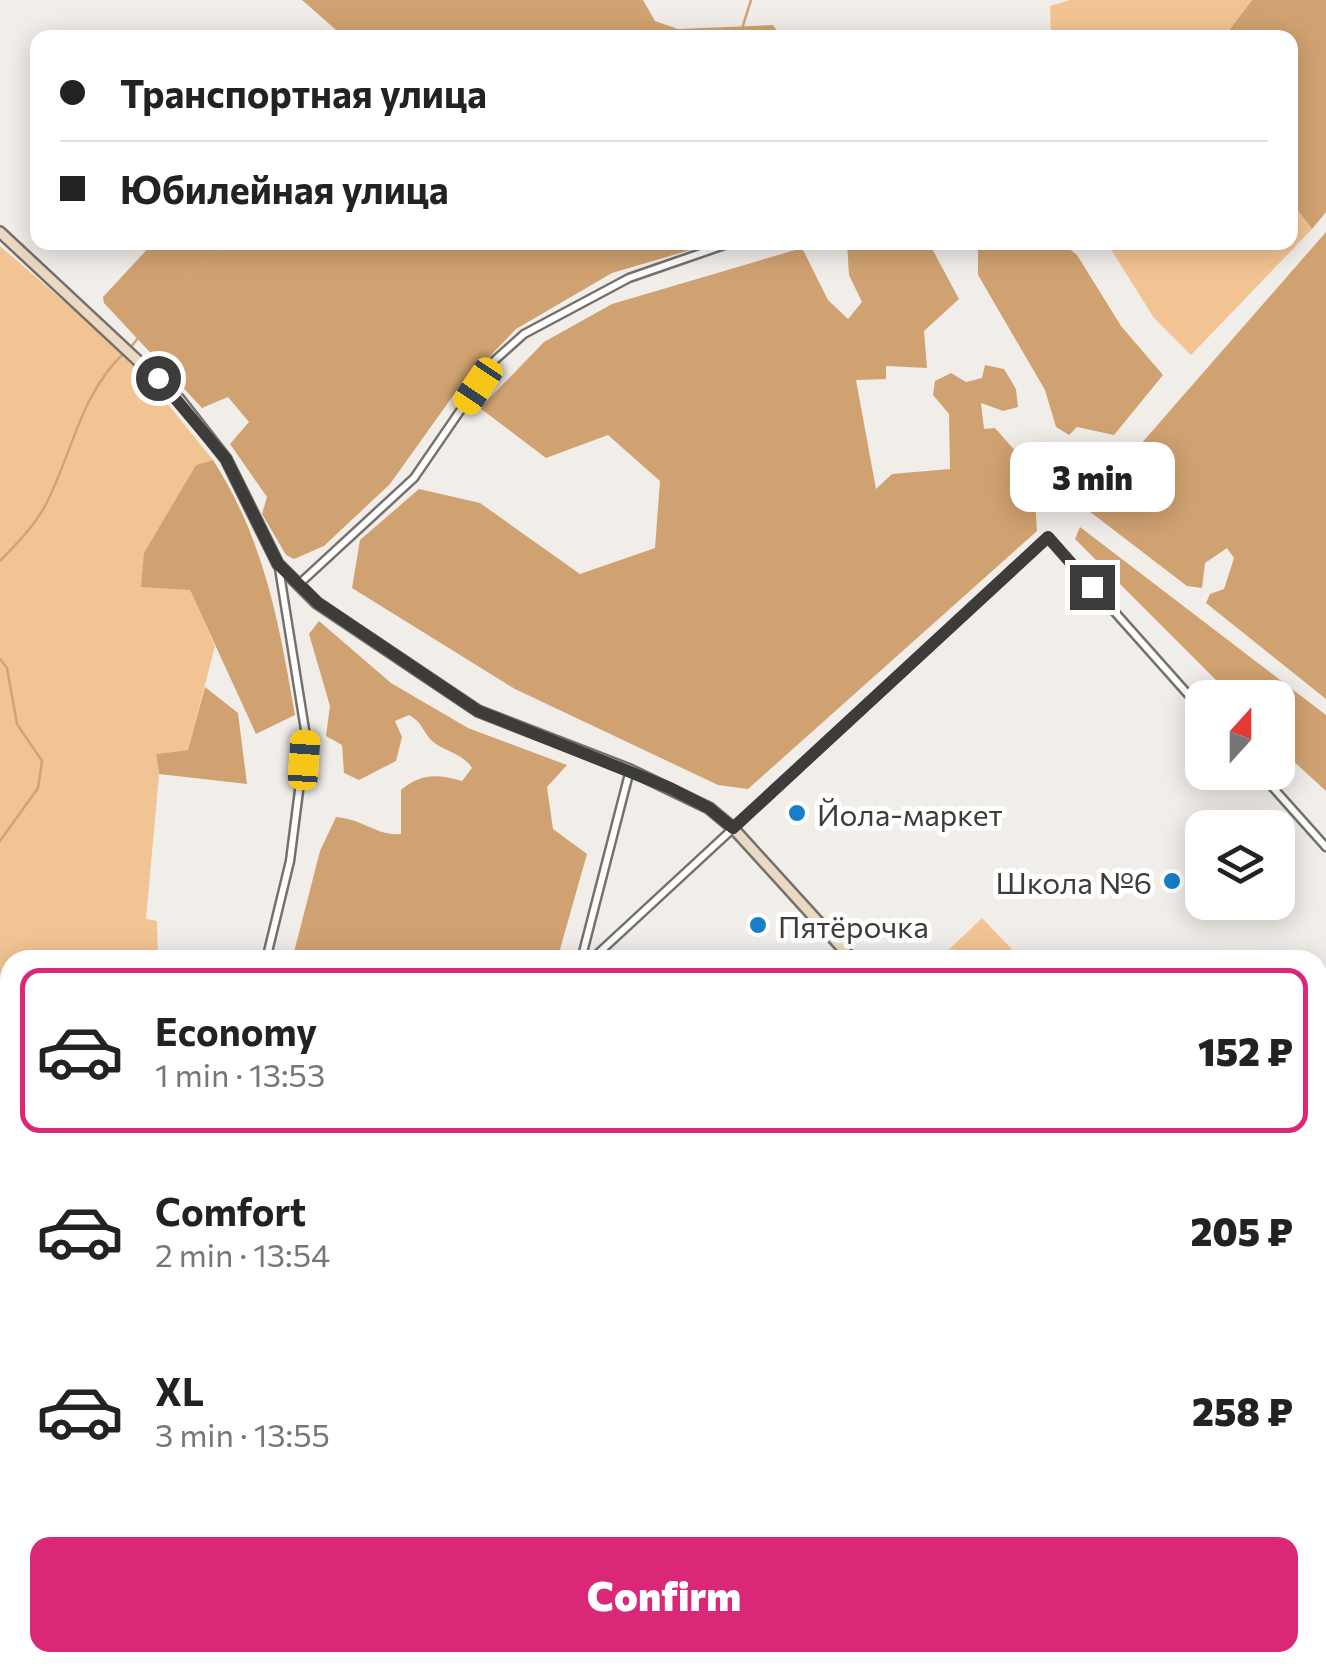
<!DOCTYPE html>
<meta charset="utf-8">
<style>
body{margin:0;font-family:Commissioner,sans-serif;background:#f6f6f6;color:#222;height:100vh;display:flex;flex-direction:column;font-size:38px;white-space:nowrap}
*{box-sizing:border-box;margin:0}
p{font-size:32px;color:#767676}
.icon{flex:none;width:55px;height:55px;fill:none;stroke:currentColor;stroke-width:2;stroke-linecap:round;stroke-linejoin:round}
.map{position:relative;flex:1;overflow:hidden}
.sheet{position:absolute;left:0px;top:950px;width:1328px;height:722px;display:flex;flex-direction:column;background:#fff;border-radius:30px 30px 0 0;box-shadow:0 5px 25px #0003}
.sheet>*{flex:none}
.hud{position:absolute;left:30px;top:30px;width:1268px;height:220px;border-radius:20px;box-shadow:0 5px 25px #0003;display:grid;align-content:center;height:220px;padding:0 30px;background:#fff}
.needle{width:65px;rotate:21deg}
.tools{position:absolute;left:1185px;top:680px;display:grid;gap:20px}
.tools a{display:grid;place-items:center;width:110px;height:110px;border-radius:20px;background:#fff;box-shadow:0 5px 25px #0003;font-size:50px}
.end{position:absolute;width:45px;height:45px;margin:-22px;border:12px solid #3d3c3a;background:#fff;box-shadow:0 0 0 5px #fff}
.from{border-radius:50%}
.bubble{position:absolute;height:70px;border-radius:20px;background:#fff;box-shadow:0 5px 25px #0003;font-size:32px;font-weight:800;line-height:70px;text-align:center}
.car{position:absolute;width:30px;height:60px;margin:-30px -15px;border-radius:12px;box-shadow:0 0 8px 2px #0007;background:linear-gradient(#f5c518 24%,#345 0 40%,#f5c518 0 76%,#345 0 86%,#f5c518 0)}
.hud b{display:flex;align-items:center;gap:35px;height:95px;font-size:38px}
.hud b+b{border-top:2px solid #e0e0e0}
.hud i{width:25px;height:25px;background:#222}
ul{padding:18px 0 0;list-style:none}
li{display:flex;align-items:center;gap:30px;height:165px;margin:0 20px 15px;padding:0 10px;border:5px solid transparent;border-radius:20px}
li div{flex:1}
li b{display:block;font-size:38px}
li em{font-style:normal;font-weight:800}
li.on{border-color:#db2777}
li>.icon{width:90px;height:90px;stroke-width:1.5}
.action{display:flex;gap:20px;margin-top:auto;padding:20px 30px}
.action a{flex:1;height:115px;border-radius:20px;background:#db2777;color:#fff;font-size:40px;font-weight:800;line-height:115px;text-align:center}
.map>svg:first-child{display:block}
.green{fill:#f3c493}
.forest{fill:#d1a271}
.water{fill:#d3a473}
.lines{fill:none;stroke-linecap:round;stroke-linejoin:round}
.stream{stroke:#d3a473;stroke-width:2.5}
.minor-casing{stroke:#74716d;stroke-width:11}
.secondary-casing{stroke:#74716d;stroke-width:14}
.minor{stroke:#fff;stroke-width:6}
.secondary{stroke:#ecd9c3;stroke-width:9}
.route{stroke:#3d3c3a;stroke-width:12}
.poi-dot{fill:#177ec9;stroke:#fff;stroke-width:4}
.labels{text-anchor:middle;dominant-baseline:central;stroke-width:10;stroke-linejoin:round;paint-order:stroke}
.poi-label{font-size:30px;fill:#3d3c3a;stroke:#fff;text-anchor:start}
</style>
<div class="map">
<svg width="1326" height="1671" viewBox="0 0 1326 1671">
<rect width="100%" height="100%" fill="#f1ede9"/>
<g class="green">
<polygon points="1070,0 1252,0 1224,37 1051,36 1050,6"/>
<polygon points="1290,200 1312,229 1191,355 1154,318 1107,243 1290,242"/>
<polygon points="0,246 133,361 213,460 196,465 190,590 215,646 188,750 156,754 159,775 146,919 157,921 158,960 10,960 10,1073 0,1073"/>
<polygon points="982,918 1022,960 938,960"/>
</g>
<g class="forest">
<polygon points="302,0 643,0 655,21 678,29 773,25 782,37 344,37"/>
<polygon points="1252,0 1326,0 1326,212 1312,229 1290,200 1290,38 1224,37"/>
<polygon points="1326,232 1326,699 1206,603 1210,594 1224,589 1234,558 1227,548 1205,563 1202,588 1187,586 1085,508"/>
<polygon points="153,243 153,242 714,243 612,273 516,329 455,393 390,484 324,546 294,559 286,555 262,514 267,497 230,444 249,422 228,397 202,408 104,303 103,297"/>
<polygon points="929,243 959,299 924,331 927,368 886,366 886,379 856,380 876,489 892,474 950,469 949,414 933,395 935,381 951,373 966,382 982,378 985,365 1004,369 1016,389 1018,407 1003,411 981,403 984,429 995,428 1033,471 1037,531 748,789 718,785 515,689 352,588 360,540 419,489 480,503 580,574 655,548 660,481 608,435 546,458 480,408 544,342 612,304 802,248 828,300 848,319 862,302 849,275 847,244"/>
<polygon points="978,243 1062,243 1077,255 1121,326 1163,375 1114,435 1077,427 1069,435 1056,427 1045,390 978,275"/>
<path d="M 213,460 C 265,541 279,623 295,715 L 256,734 L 190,590 L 141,587 L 144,553 L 196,465 Z"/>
<polygon points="1080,527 1326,715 1326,791 1278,747 1278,698 1242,697 1218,682 1075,539"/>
<path d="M 319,621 L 391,683 L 468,728 L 567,765 L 547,787 L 553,829 L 587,854 L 557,960 L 292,960 L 320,851 L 336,817 C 366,820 376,836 401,834 L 401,790 C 421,773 437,774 462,781 L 472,768 C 463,753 444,752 431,740 C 422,730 422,722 409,715 L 395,721 L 402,737 L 396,761 L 359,780 L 344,773 L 342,745 L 326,736 L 330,706 L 309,634 Z"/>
<polygon points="205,687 238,713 247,784 159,774 156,754 188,750"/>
</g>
<polygon class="water" points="0,1492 10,1505 10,1581 0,1558"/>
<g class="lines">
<g class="stream">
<polyline points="739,38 751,0"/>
<polyline points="131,347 181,282 228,242"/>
<path d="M 0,561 C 17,543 33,528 45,506 C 73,453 79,395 125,352"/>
<polyline points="0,659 7,668 17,724 42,761 38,788 0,841"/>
</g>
<defs>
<g id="minor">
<polyline points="298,585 414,478 495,360 524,334 629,278 733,242"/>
<polyline points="1259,772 1326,847"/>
<polyline points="266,960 290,861 306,736 279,568"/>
<polyline points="581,960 630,770"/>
<polyline points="591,960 1048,537 1202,710"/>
<polyline points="1318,1112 1326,1104"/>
<polyline points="685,1662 693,1671"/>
<polyline points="95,1671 98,1662"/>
<polyline points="123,1671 123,1662"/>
<polyline points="393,1671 395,1662"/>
<polyline points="495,1671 498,1662"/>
<polyline points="601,1671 603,1662"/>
</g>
<g id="secondary">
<polyline points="0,232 179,399 226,459 278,564 317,603 478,711 630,770 709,808 733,828 853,960"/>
<polyline points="1318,1466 1326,1475"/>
</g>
</defs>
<use href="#minor" class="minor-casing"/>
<use href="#secondary" class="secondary-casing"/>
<use href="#minor" class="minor"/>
<use href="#secondary" class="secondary"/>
</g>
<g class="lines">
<polyline class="route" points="158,378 226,459 278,564 318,603 478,711 670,788 709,808 733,828 1048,537 1092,587"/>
</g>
<g class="poi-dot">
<circle cx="797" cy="813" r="10"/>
<circle cx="1172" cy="881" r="10"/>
<circle cx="758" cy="925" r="10"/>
</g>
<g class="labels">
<g class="poi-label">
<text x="817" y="813">Йола-маркет</text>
<text x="1152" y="881" text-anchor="end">Школа №6</text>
<text x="778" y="925">Пятёрочка</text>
</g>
</g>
</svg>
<div class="tools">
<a><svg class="needle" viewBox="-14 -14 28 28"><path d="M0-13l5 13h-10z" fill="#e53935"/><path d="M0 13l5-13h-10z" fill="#767676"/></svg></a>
<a><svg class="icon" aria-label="layers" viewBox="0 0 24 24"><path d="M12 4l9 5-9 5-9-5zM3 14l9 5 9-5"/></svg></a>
</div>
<i class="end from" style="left:158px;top:378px"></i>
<i class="end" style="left:1092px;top:587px"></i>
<div class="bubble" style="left:1010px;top:442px;width:165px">3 min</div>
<i class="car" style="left:478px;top:386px;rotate:214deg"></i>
<i class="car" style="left:304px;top:760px;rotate:4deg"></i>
<div class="hud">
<b><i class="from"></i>Транспортная улица</b>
<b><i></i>Юбилейная улица</b>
</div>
<section class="sheet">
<ul>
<li class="on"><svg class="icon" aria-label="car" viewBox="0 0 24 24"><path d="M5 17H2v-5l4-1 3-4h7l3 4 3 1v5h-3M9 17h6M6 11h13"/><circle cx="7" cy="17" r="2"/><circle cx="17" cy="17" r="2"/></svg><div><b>Economy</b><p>1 min · 13:53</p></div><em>152 ₽</em></li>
<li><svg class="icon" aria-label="car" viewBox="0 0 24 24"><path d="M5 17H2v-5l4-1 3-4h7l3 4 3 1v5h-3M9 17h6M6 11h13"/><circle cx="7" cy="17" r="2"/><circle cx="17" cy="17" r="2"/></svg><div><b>Comfort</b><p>2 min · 13:54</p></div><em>205 ₽</em></li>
<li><svg class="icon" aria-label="car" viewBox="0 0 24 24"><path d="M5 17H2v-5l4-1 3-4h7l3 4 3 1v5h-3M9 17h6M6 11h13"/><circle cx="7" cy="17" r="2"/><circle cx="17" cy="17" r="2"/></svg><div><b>XL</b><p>3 min · 13:55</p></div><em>258 ₽</em></li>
</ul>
<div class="action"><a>Confirm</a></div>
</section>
</div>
